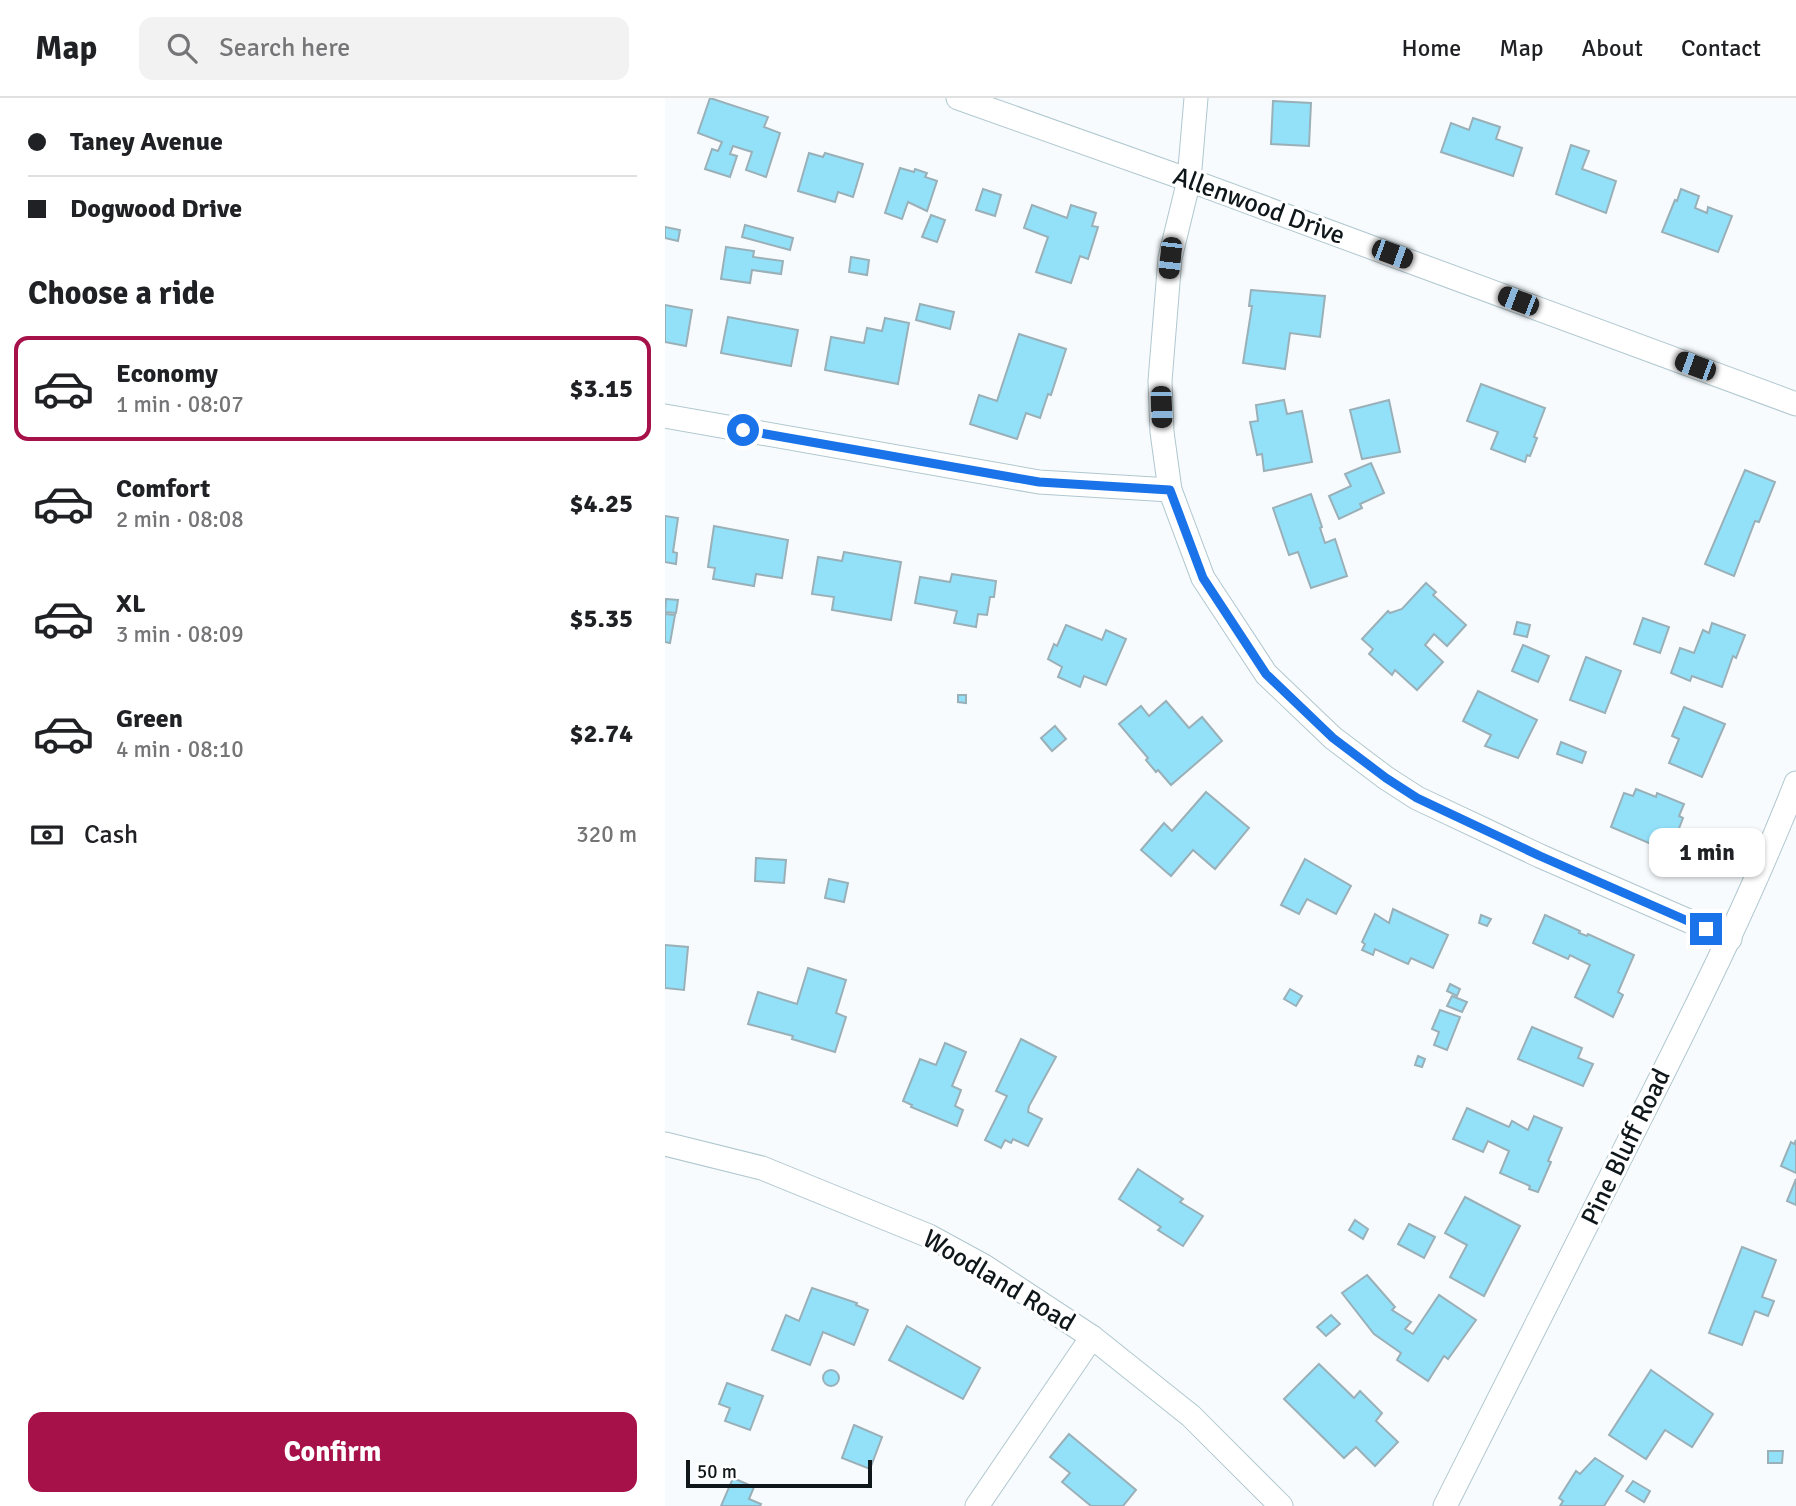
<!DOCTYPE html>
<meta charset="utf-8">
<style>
body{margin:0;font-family:Signika,sans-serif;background:#f2f2f2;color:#202124;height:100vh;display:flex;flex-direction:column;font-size:26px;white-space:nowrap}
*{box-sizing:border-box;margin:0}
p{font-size:23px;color:#757577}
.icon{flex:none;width:38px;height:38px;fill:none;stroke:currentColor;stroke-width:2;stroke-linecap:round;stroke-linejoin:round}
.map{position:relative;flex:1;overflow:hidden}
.drawer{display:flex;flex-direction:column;background:#fff;width:665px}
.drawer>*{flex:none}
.top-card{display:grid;align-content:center;height:154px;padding:0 28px;background:#fff}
.scale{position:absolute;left:21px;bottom:18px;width:186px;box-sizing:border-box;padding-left:7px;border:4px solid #0f171a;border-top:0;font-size:19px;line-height:24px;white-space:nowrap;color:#0f171a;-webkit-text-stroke:5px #fff;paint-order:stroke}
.end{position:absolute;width:32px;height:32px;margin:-16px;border:9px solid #1a73e8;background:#fff;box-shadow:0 0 0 4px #fff}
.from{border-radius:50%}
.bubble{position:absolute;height:49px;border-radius:14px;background:#fff;box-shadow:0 2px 5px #0004;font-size:23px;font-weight:800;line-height:49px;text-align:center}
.car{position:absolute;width:21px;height:42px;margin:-21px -10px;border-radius:9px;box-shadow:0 0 5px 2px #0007;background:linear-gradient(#222 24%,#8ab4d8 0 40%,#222 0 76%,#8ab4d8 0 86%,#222 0)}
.top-card b{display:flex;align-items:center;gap:24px;height:66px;font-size:26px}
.top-card b+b{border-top:2px solid #e0e0e0}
.top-card i{width:18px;height:18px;background:#202124}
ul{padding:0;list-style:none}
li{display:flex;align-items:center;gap:21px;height:105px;margin:0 14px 10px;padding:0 14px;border:4px solid transparent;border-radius:14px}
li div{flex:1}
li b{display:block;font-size:26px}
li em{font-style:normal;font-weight:800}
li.on{border-color:#a61149}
li>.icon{width:63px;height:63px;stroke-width:1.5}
h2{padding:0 28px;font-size:32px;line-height:84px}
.pay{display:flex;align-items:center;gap:18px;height:77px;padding:0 28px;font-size:26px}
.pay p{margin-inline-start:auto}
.primary-button{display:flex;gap:14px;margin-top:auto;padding:14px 28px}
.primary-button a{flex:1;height:80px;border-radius:14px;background:#a61149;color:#fff;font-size:28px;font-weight:800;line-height:80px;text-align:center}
header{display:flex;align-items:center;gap:42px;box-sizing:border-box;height:98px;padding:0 35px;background:#fff;border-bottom:2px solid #e0e0e0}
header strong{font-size:33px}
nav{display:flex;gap:38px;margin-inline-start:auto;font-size:24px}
.search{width:490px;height:63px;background:#f2f2f2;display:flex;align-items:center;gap:18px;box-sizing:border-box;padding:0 24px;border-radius:14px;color:#757577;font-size:26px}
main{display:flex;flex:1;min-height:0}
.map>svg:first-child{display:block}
.building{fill:#93e1f9;stroke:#9ab0b8;stroke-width:2}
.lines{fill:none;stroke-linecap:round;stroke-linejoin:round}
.street-casing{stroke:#b0c7cf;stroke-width:25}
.street{stroke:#fff;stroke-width:23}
.route{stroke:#1a73e8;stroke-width:9}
.labels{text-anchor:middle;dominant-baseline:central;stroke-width:6;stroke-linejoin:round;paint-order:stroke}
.street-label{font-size:26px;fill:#0f171a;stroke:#fff}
</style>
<header>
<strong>Map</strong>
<div class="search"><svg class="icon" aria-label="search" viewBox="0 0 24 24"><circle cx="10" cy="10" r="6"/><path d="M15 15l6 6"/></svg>Search here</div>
<nav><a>Home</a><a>Map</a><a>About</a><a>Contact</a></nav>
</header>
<main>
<section class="drawer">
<div class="top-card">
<b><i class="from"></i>Taney Avenue</b>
<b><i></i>Dogwood Drive</b>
</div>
<h2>Choose a ride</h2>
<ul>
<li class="on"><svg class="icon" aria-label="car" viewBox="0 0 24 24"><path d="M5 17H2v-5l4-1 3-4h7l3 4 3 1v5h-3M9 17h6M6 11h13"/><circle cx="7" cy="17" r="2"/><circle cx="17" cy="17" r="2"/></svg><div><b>Economy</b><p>1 min · 08:07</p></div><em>$3.15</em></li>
<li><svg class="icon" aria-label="car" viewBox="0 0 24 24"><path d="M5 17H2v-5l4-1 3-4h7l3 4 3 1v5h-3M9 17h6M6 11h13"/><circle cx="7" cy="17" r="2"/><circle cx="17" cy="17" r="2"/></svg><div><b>Comfort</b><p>2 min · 08:08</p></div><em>$4.25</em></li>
<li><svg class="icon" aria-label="car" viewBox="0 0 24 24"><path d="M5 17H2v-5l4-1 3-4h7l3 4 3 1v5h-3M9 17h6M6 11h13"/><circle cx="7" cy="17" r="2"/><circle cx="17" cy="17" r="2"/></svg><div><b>XL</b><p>3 min · 08:09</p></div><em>$5.35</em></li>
<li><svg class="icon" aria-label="car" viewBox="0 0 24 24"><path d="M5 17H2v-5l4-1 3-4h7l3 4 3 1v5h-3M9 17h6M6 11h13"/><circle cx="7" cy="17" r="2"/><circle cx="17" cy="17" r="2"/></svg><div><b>Green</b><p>4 min · 08:10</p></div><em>$2.74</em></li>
</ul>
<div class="pay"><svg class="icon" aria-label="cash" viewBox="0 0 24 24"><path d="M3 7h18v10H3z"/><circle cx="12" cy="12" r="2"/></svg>Cash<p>320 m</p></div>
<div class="primary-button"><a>Confirm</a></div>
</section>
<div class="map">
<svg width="1131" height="1408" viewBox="0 0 1131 1408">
<rect width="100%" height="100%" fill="#f7fbfd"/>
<g class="building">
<polygon points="45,0 103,19 99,29 115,35 101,79 81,72 87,54 68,48 65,56 72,58 65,79 40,71 47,51 53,53 57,44 33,35"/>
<polygon points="608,3 646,5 644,48 606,46"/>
<polygon points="808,20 835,29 831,41 857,50 848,78 776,54 786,25 804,32"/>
<polygon points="906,47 924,53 917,71 951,83 941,115 891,96"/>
<polygon points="144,55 158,59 160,55 198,66 188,99 173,94 170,104 133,93"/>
<polygon points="235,70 249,74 250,71 262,75 260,79 272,83 262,113 243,104 237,121 220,115"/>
<polygon points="318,91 336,97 330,118 311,112"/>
<polygon points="1016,91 1034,98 1030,110 1042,115 1043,109 1067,118 1053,154 997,134 1010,102 1012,103"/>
<polygon points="367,107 402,120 406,107 431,115 427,128 433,129 423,161 415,158 406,185 371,174 383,139 359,130"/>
<polygon points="266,117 280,122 272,144 257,139"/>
<polygon points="80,127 128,140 125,152 77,139"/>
<polygon points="0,129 15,132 13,143 0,140"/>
<polygon points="61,149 89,153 88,159 118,163 116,176 87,172 85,185 56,181"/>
<polygon points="186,159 204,162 202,177 184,174"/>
<polygon points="586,192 660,198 655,239 625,235 620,271 578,265 587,208 584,208"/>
<polygon points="255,206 289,214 285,231 251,222"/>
<polygon points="0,207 27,212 21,248 0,244"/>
<polygon points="63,219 133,232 126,268 56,255"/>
<polygon points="220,220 244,225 233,286 160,272 166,239 199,245 202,230 217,233"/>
<polygon points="354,236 401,251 386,297 383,296 375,320 361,315 352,341 305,326 314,297 332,303"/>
<polygon points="816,286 880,310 869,339 872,340 865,358 862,357 860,364 826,351 833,334 802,323"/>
<polygon points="619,302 622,316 637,313 647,364 599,373 597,356 592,357 585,324 593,323 591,307"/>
<polygon points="724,302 735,354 697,361 685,312"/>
<polygon points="706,365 719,395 695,406 697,410 674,421 664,398 686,388 680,376"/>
<polygon points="1080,372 1110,384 1094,424 1090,423 1069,478 1040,466"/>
<polygon points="646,396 657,429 655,430 660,445 670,441 682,478 646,490 633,454 624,457 608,410"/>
<polygon points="0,418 13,420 8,454 12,455 11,466 0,464"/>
<polygon points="49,428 123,442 117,480 91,476 89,488 48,481 50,470 43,469"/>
<polygon points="179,454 236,464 226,522 167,512 169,499 147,496 153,459 177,463"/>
<polygon points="287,476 331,483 329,499 325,499 322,517 313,516 311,529 289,525 292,513 250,505 255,479 285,484"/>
<polygon points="761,485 771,494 768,497 801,527 782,548 769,536 760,547 778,564 752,592 730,572 727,577 704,556 708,551 697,541 723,513 725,515 737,511"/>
<polygon points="1,501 13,502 11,515 0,514"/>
<polygon points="0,516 10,517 5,545 0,544"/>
<polygon points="978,520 1004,529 995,555 969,546"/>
<polygon points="852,524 865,527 862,539 849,536"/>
<polygon points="1047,525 1080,537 1071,560 1068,558 1057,589 1027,578 1025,583 1006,575 1015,550 1029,555 1038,532 1044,535"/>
<polygon points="401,527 437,542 441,532 461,541 441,587 419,578 415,589 393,579 397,569 383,561 389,546 392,548"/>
<polygon points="858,547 884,558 873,584 847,573"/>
<polygon points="921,559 956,573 940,615 905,602"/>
<polygon points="813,593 872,622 853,660 820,648 826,637 798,623"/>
<polygon points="293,597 301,597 301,605 293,604"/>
<polygon points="501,603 524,630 537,619 557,643 506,687 493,672 491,674 481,662 483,660 454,626 476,608 484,618"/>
<polygon points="1019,609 1060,626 1037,679 1004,665 1014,641 1007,638"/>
<polygon points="390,628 401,641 387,653 376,640"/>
<polygon points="896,644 921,654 917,665 892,656"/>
<polygon points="971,691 991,699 992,695 1019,706 1014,718 1018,720 1005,754 946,729 959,695 968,698"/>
<polygon points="541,694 584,730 550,771 528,752 506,778 476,752 499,725 507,733"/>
<polygon points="91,760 121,762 119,785 90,783"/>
<polygon points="640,761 686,788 671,816 642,801 634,816 616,807"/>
<polygon points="164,781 183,785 179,804 160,800"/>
<polygon points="728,811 783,837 768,870 746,860 743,866 710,851 708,857 697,852 700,846 697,844 710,816 724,825"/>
<polygon points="816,817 826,821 822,828 814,825"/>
<polygon points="880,817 915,833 914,835 922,838 923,836 969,857 953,894 958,897 948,919 910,899 925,867 905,857 903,861 868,845"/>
<polygon points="0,847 23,849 19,892 0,890"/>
<polygon points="143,870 181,882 171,915 181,919 170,954 127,941 128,938 83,926 93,894 132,906"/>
<polygon points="785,886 795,891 792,898 782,893"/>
<polygon points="625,891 637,898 631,908 619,901"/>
<polygon points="787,898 802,904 797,914 782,908"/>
<polygon points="775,912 795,919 782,952 769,947 774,934 767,931"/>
<polygon points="867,929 917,950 913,960 928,966 918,988 853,961"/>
<polygon points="356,941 391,959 364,1008 363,1014 377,1021 363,1048 348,1041 346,1045 340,1042 336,1050 320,1042 342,998 331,993"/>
<polygon points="280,945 301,954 287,988 296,992 290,1008 298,1012 292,1028 246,1009 247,1007 238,1003 255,961 271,967"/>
<polygon points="753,958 760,961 757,969 750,967"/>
<polygon points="802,1010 844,1029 847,1023 863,1032 869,1018 897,1030 883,1063 886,1064 873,1094 864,1091 865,1088 835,1075 844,1053 823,1043 818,1054 788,1041"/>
<polygon points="1131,1042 1131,1075 1116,1068 1126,1044 1129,1046"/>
<polygon points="473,1071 518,1101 515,1104 538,1118 518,1148 493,1132 496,1129 454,1101"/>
<polygon points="1131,1081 1131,1107 1122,1103"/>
<polygon points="800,1099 855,1128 819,1198 785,1179 802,1147 780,1135"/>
<polygon points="690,1122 703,1131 698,1141 684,1132"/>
<polygon points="744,1126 770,1139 759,1160 733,1146"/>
<polygon points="1077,1149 1111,1162 1097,1199 1109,1203 1103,1218 1090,1213 1077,1247 1044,1235"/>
<polygon points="702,1177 730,1209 727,1212 746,1224 740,1231 748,1236 774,1197 811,1222 783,1261 779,1258 763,1283 732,1262 736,1255 709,1236 677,1195"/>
<polygon points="147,1190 192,1205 191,1207 203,1212 189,1247 158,1234 145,1267 107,1252 121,1217 134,1223"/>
<polygon points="666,1217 675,1226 661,1238 652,1229"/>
<polygon points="242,1228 315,1270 298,1301 224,1262"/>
<polygon points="654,1266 689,1300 695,1293 717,1315 711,1323 733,1344 710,1368 691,1349 679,1360 619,1301"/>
<polygon points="986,1272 1048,1316 1027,1349 1000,1332 981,1361 944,1337"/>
<circle cx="166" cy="1280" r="8"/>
<polygon points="62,1285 98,1298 85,1332 60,1323 65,1310 54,1306"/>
<polygon points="189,1327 217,1339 205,1371 177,1360"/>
<polygon points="404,1336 471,1392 458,1408 426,1408 397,1384 405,1375 385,1359"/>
<polygon points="1103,1353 1118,1353 1117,1365 1103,1365"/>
<polygon points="930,1360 958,1378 939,1408 895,1408 898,1403 894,1400 911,1373 915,1376"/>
<polygon points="68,1380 89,1389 84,1401 96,1406 95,1408 56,1408"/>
<polygon points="968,1383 985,1393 979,1404 961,1393"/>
</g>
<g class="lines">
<defs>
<g id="street">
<polyline points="293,0 524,82 1131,306"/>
<polyline points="531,0 524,82 505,160 495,283 497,334 505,392 538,480 601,576 668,640 721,680 752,700 875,758 1065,841"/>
<polyline points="0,318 374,384 505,392"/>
<polyline points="0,1046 97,1070 264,1138 319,1168 427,1239 526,1318 616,1408"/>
<polyline points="312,1408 427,1239"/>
<path d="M 780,1408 C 847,1276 914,1144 980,1011 C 1034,904 1087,797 1131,685"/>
</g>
</defs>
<use href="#street" class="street-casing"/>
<use href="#street" class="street"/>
</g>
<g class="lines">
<polyline class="route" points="78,332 374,384 505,392 538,480 601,576 668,640 721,680 752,700 875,758 1041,831"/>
</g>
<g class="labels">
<g class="street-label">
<text transform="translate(594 108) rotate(20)">Allenwood Drive</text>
<text transform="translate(961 1049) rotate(-64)">Pine Bluff Road</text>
<text transform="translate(334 1183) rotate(31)">Woodland Road</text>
</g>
</g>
</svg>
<div class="scale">50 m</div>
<i class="end from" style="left:78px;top:332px"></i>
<i class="end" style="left:1041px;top:831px"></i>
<div class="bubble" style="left:984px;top:730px;width:116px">1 min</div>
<i class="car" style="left:727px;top:156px;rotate:110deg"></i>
<i class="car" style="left:505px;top:160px;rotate:186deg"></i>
<i class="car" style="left:853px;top:203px;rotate:291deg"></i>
<i class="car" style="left:1030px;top:268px;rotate:290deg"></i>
<i class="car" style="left:496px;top:309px;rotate:178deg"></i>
</div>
</main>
